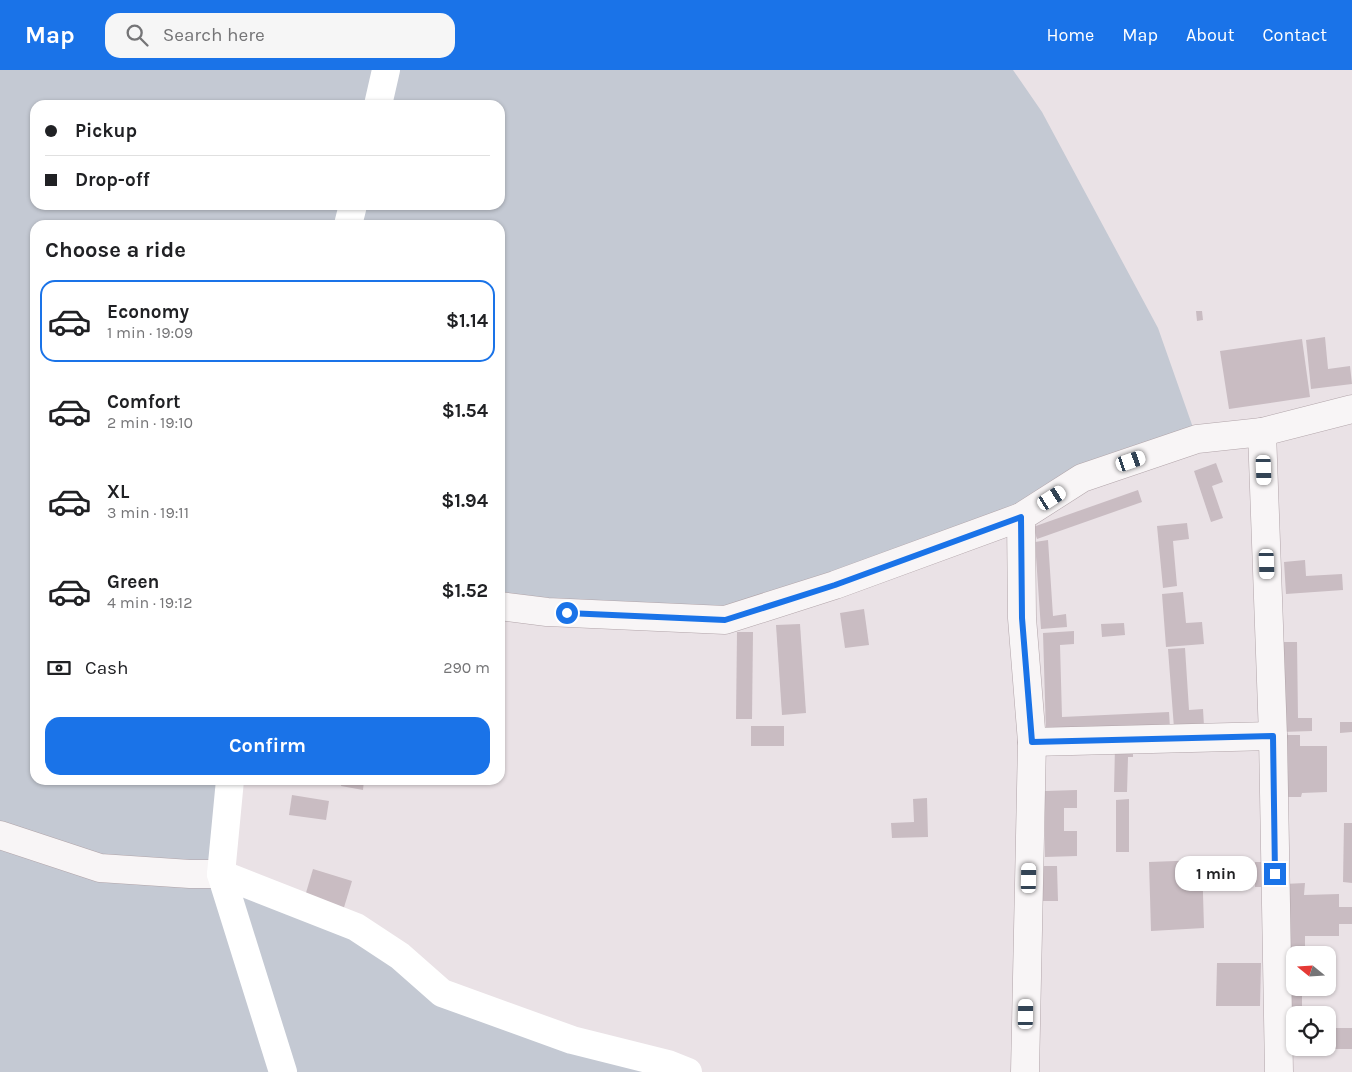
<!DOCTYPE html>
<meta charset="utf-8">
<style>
body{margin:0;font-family:Karla,sans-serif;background:#f6f6f6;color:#202124;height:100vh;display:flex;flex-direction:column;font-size:19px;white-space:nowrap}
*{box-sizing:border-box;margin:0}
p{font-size:16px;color:#757577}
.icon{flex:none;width:28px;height:28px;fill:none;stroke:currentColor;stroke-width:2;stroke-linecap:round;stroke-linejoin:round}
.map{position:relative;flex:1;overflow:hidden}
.drawer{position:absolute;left:30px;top:150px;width:475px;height:565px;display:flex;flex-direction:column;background:#fff;border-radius:15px;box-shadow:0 1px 4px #0004}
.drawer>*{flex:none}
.hud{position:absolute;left:30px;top:30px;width:475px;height:110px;border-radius:15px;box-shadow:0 1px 4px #0004;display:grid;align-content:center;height:110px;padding:0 15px;background:#fff}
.needle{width:32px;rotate:288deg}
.buttons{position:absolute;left:1286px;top:876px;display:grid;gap:10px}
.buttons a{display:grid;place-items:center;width:50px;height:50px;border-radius:10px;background:#fff;box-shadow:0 1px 4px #0004;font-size:25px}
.end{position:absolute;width:22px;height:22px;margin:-11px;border:6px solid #1a73e8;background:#fff;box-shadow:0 0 0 2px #fff}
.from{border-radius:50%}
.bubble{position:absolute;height:35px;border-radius:15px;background:#fff;box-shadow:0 1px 4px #0004;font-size:16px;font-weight:700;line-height:35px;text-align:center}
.car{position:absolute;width:15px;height:30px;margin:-15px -8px;border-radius:6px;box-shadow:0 0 4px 1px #0007;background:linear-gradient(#fff 24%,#345 0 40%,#fff 0 76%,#345 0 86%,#fff 0)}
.hud b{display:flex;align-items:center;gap:18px;height:48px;font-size:19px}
.hud b+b{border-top:1px solid #e0e0e0}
.hud i{width:12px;height:12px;background:#202124}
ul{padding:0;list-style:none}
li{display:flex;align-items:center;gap:15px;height:82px;margin:0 10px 8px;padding:0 5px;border:2px solid transparent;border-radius:15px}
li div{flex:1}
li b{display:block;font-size:19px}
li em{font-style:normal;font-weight:700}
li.on{border-color:#1a73e8}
li>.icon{width:45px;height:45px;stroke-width:1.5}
h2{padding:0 15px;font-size:22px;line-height:60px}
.pay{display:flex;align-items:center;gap:12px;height:55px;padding:0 15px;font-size:19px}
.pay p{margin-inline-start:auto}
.cta{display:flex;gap:10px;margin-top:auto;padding:10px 15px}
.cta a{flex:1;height:58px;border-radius:15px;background:#1a73e8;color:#fff;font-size:20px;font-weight:700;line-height:58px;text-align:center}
header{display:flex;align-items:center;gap:30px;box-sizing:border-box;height:70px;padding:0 25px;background:#1a73e8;color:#fff}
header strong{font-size:24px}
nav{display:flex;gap:28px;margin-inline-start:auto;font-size:18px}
.search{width:350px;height:45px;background:#f6f6f6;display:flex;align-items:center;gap:12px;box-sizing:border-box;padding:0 18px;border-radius:15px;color:#757577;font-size:19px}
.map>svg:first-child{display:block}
.green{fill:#c4c9d3;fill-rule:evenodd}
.building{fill:#c9bcc2}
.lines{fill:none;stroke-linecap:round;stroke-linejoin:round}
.street-casing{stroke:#b1a4a9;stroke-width:29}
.street{stroke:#f8f5f6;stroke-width:28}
.secondary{stroke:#fff;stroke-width:28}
.route{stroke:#1a73e8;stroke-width:6}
</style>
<header>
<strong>Map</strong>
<div class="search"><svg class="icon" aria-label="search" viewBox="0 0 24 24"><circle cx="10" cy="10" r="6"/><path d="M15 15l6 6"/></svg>Search here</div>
<nav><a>Home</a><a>Map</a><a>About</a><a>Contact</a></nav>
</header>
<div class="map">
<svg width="1352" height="1002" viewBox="0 0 1352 1002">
<rect width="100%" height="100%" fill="#eae2e6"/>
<path class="green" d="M 0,0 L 1013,0 L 1042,42 L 1158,258 L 1197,369 L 1021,447 L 725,550 L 500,536 L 500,155 L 35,155 L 35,710 L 230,710 L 221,804 L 356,857 L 442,923 L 688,1002 L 0,1002 ZM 35,35 L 500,35 L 500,135 L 35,135 Z"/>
<g class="building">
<polygon points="1196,241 1202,241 1203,250 1197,251"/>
<polygon points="1325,267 1328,299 1350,296 1352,314 1311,319 1306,270"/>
<polygon points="1302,269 1310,327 1229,339 1220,281"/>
<polygon points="1216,393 1223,412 1212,416 1223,448 1211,452 1194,401"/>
<polygon points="1138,420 1142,432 1037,469 1033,457"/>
<polygon points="1187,453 1189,469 1173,471 1177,516 1163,518 1157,456"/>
<polygon points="1048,470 1053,546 1066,544 1067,557 1041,559 1035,472"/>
<polygon points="1305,490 1306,506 1342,504 1343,520 1286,524 1284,492"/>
<polygon points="1183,522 1186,553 1202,552 1204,574 1166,577 1162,524"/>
<polygon points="864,539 869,575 845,578 840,543"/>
<polygon points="1124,553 1125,565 1102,567 1101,554"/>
<polygon points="800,554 806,643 782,645 776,555"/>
<polygon points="1074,561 1074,574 1060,575 1062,647 1169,642 1170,658 1046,663 1043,563"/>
<polygon points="737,562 753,562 752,649 736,649"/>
<polygon points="1280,572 1297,572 1298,648 1312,648 1312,661 1281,662"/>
<polygon points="1185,578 1189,640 1203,639 1204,656 1174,658 1168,579"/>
<polygon points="1340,652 1352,652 1352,662 1340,663"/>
<rect x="751" y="656" width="33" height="20"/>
<polygon points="1284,665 1300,665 1300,676 1327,676 1327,722 1302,723 1301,727 1284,727"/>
<polygon points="1115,676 1133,676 1133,687 1128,687 1127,722 1114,722"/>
<polygon points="342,710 364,710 363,720 341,716"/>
<polygon points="1077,720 1077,738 1064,738 1064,761 1077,761 1077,786 1045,787 1045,721"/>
<polygon points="292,725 329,731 326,750 289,745"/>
<polygon points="927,728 928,767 892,768 891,753 914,752 913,729"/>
<polygon points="1129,729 1129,782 1116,782 1116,730"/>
<polygon points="1344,753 1352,753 1352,813 1343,812"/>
<polygon points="1202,790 1204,858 1151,861 1149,792"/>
<polygon points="1255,792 1268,792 1269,817 1255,817"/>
<polygon points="1043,796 1057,796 1058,831 1043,831"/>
<polygon points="313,799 352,811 342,844 303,833"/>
<polygon points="1305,813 1304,825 1339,824 1339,837 1352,837 1352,854 1339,854 1339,866 1305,866 1305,878 1285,878 1284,814"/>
<polygon points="1217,893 1261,893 1260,936 1216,936"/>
<polygon points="1286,897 1295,897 1295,918 1302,918 1302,945 1295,945 1295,969 1285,969"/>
<rect x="1328" y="958" width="24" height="21"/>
</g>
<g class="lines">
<defs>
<g id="street">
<polyline points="1262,362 1273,666 1279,1002"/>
<polyline points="1021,447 1022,548 1032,672 1025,1002"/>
<polyline points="500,536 547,542 725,550 835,515 1021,447 1082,408 1197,369 1262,362 1352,339"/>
<polyline points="1032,672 1273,666"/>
<polyline points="0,765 100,798 190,804 221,804"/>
</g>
</defs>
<use href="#street" class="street-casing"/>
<use href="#street" class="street"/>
<g class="secondary">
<polyline points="378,35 386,0"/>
<polyline points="348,155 353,135"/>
<polyline points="230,710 221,804 283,1002"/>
<polyline points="221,804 356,857 400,886 442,923 572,970 668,994 688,1002"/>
</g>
</g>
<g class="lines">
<polyline class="route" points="567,543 725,550 835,515 1021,447 1022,548 1032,672 1273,666 1275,804"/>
</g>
</svg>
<div class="buttons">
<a><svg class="needle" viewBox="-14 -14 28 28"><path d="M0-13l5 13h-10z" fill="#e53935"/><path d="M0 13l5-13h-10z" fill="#757577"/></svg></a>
<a><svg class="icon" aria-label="locate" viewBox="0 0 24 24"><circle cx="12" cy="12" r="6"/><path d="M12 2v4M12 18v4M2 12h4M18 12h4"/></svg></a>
</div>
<i class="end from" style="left:567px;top:543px"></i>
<i class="end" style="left:1275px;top:804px"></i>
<div class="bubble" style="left:1175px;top:786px;width:82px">1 min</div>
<i class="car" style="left:1131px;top:391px;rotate:71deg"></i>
<i class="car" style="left:1264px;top:400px;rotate:178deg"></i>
<i class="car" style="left:1052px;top:428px;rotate:57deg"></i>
<i class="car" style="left:1267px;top:494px;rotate:178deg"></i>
<i class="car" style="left:1029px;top:808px;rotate:1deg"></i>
<i class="car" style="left:1026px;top:944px;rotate:1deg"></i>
<div class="hud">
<b><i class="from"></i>Pickup</b>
<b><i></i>Drop-off</b>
</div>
<section class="drawer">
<h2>Choose a ride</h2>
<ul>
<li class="on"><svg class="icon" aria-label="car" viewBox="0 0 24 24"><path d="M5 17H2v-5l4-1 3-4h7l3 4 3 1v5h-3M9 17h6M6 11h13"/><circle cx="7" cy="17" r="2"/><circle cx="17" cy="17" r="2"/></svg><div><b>Economy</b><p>1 min · 19:09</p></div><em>$1.14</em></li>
<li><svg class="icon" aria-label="car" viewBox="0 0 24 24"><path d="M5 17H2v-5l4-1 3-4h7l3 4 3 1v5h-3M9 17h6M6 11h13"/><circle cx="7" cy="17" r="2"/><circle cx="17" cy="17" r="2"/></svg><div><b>Comfort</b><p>2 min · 19:10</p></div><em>$1.54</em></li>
<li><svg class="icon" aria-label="car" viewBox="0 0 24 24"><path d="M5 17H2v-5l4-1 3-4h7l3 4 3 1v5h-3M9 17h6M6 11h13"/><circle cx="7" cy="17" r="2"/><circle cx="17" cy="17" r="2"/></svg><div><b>XL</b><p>3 min · 19:11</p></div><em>$1.94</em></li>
<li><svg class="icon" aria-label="car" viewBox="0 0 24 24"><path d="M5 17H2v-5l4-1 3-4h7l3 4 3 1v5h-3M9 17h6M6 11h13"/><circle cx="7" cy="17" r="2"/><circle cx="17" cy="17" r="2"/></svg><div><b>Green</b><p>4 min · 19:12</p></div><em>$1.52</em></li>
</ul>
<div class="pay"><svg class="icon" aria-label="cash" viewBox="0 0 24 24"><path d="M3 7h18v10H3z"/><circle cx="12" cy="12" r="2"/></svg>Cash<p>290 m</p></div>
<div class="cta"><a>Confirm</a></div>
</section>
</div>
